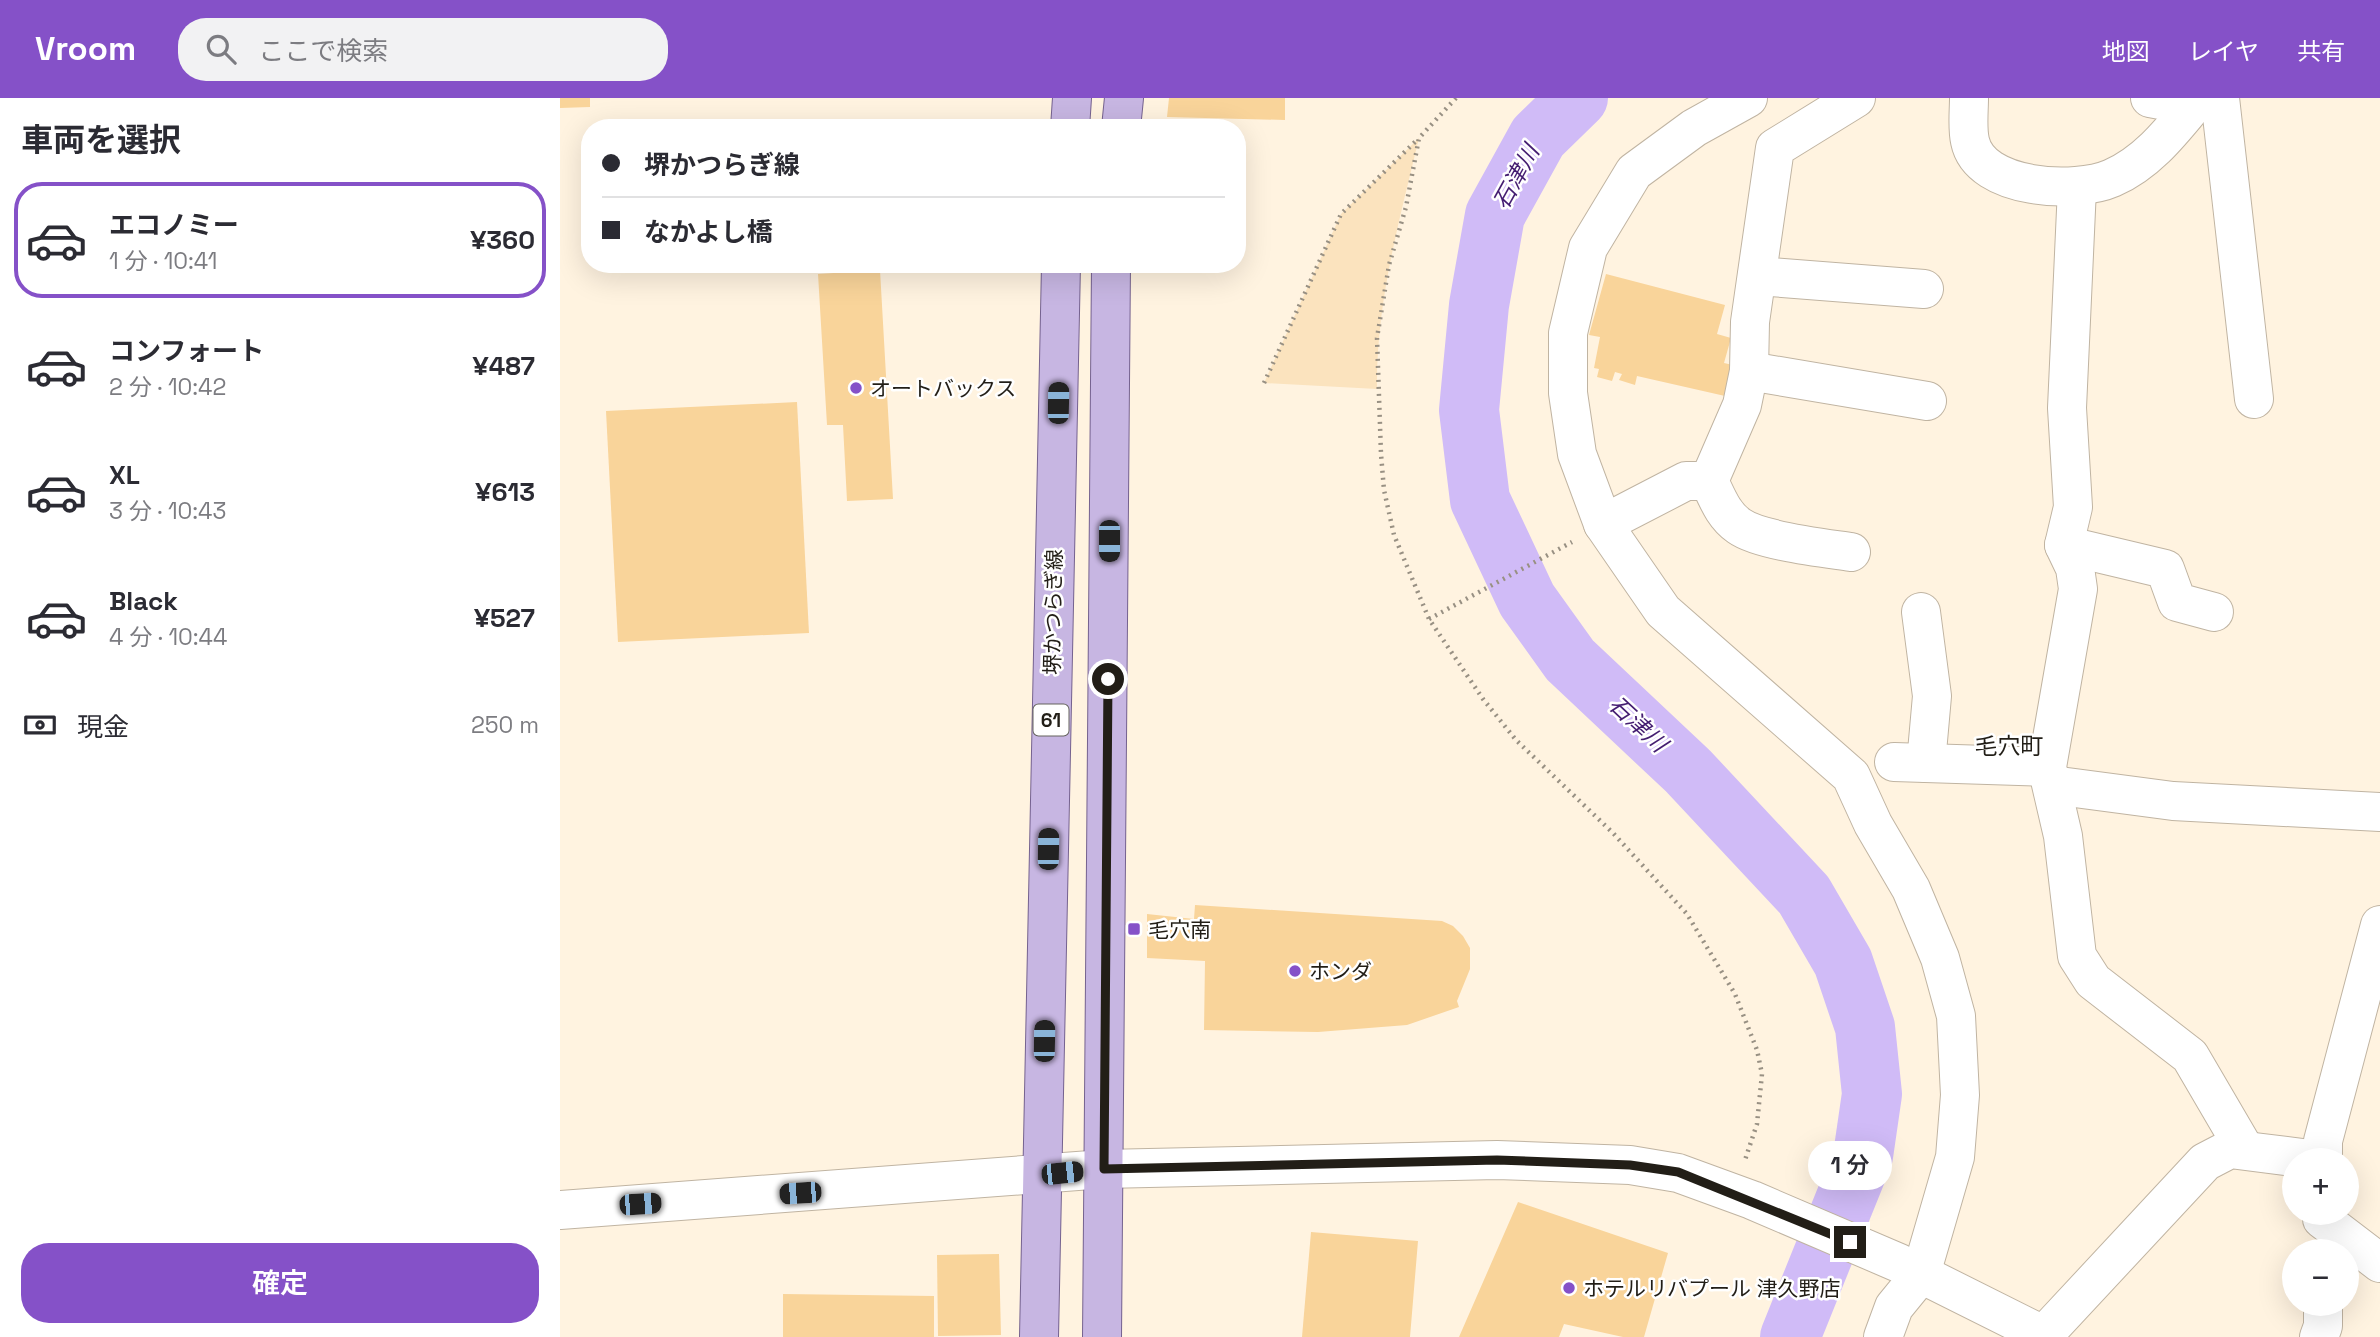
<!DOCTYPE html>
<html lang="ja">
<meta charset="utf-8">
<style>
body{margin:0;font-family:"Space Grotesk","Noto Sans JP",sans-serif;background:#f2f2f3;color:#2b2b33;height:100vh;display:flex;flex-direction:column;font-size:26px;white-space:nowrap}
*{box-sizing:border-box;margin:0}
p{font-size:23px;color:#7c7c81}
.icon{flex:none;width:38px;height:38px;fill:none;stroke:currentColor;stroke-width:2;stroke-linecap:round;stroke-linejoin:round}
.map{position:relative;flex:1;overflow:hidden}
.panel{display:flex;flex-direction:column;background:#fff;width:560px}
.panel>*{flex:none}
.hud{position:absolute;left:21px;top:21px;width:665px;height:154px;border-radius:28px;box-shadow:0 7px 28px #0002;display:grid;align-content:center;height:154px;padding:0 21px;background:#fff}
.buttons{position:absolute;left:1722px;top:1050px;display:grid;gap:14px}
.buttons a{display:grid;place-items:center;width:77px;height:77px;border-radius:50%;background:#fff;box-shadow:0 7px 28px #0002;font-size:35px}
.end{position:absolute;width:32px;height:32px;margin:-16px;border:9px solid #221e17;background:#fff;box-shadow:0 0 0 4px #fff}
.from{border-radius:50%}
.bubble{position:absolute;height:49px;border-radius:24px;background:#fff;box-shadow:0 7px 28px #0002;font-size:23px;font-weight:600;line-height:49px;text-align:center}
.car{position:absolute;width:21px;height:42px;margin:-21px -10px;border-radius:9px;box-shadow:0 0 5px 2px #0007;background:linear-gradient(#222 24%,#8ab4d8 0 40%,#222 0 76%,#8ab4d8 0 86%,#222 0)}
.hud b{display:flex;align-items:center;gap:24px;height:66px;font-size:26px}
.hud b+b{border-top:2px solid #e1e1e2}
.hud i{width:18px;height:18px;background:#2b2b33}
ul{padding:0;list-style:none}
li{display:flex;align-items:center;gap:21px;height:116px;margin:0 14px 10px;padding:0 7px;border:4px solid transparent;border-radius:28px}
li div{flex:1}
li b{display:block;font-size:26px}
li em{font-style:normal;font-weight:600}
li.active{border-color:#8551c8}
li>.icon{width:63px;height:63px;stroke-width:1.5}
h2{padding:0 21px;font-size:32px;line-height:84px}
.pay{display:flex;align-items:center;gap:18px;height:77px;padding:0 21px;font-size:26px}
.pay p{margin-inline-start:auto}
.cta{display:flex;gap:14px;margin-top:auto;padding:14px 21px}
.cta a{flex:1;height:80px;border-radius:28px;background:#8551c8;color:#fff;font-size:28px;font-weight:600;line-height:80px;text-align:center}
header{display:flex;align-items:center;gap:42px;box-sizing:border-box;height:98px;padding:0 35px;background:#8551c8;color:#fff}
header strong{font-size:33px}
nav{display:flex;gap:38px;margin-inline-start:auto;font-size:24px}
.search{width:490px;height:63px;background:#f2f2f3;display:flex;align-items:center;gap:18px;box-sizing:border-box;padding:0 24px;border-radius:28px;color:#7c7c81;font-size:26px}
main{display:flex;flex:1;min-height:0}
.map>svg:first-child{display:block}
.green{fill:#fbe3be}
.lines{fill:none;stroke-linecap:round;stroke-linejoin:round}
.river{stroke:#d0bbf7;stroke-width:60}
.building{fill:#f9d49a}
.minor-casing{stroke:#c0b4a2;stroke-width:40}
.major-casing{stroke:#75628f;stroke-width:40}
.path{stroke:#989083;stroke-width:4.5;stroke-dasharray:2 5;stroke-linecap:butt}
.minor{stroke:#fff;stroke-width:38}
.major{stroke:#c7b6e2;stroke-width:38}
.route{stroke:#221e17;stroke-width:9}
.poi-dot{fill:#8551c8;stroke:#fff;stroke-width:2.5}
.labels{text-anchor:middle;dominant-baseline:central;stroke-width:5;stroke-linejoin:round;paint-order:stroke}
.shield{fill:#fff;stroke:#64625d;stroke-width:2}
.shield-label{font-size:19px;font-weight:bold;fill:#221e17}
.poi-label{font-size:21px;fill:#221e17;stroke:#fff;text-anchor:start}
.street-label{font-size:21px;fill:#221e17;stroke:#fff}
.water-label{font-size:23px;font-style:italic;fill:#441d71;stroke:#fff}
.neighbourhood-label{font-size:23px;fill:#221e17;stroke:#fff}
</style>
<header>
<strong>Vroom</strong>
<div class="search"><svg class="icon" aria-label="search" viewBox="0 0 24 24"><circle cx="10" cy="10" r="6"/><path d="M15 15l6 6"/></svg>ここで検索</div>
<nav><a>地図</a><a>レイヤ</a><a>共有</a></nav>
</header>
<main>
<section class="panel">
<h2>車両を選択</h2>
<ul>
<li class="active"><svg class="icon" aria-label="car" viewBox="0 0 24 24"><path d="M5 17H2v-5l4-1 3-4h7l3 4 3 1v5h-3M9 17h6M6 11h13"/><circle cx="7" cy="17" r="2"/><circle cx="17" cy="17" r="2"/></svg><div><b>エコノミー</b><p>1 分 · 10:41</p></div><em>¥360</em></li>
<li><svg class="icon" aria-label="car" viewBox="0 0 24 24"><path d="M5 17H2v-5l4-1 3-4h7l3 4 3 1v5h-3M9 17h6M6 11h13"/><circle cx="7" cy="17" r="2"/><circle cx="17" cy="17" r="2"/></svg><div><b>コンフォート</b><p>2 分 · 10:42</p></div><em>¥487</em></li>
<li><svg class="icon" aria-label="car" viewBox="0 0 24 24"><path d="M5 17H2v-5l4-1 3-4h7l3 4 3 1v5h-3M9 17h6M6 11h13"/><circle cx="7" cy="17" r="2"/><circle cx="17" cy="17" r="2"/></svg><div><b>XL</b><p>3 分 · 10:43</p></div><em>¥613</em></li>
<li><svg class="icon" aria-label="car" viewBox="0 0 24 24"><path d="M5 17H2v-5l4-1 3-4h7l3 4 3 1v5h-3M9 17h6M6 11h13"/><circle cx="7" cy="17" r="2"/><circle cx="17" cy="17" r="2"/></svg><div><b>Black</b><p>4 分 · 10:44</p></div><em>¥527</em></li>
</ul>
<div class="pay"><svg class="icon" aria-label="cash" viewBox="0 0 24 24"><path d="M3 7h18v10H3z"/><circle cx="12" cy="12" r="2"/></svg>現金<p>250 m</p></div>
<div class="cta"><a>確定</a></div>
</section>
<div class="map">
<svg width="1820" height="1239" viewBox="0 0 1820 1239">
<rect width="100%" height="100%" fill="#fff3e0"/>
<path class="green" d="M 859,40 C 839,124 816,205 817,291 L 704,285 L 781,116 Z"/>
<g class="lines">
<polyline class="river" points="1018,0 978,39 935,117 919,207 909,312 920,402 967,502 1010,562 1128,673 1244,797 1283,864 1305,929 1312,996 1303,1058 1230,1239"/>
</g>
<g class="building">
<polygon points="0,0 30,0 30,9 0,10"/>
<polygon points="609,0 725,0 725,22 607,19"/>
<polygon points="320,172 333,401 287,403 283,327 267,327 258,176"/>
<polygon points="1046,176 1165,207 1157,236 1171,240 1164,265 1173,267 1165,298 1077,278 1075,287 1059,282 1062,276 1055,274 1052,283 1037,279 1039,271 1034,270 1040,239 1029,237"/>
<polygon points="237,304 249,535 58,544 46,313"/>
<polygon points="635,807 882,823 893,828 903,838 910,850 910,871 897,903 899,909 847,927 758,934 644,932 645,863 587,860 587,816 634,821"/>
<polygon points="958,1104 1108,1155 1084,1239 1063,1239 1004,1226 999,1239 899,1239"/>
<polygon points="751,1134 858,1143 850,1239 742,1239"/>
<polygon points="439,1156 441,1237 378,1238 377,1157"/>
<polygon points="223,1196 374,1198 374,1239 223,1239"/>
</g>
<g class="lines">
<defs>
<g id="minor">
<polyline points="1188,0 1134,30 1074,74 1028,150 1008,235 1008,295 1017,356 1043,426 1103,513 1291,678 1313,726 1351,791 1380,860 1396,918 1400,997 1395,1059 1361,1176 1334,1209 1323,1239"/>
<path d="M 1409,0 C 1409,13 1407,30 1410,43 C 1420,92 1516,96 1552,80 C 1589,64 1614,30 1639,0"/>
<polyline points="1590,0 1633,8"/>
<polyline points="1660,0 1694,301"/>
<polyline points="1517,90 1507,310 1513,409 1504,447 1515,470 1518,491 1487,669 1503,738 1517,858 1533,883 1630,958 1685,1052"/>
<polyline points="1197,178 1364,191"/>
<polyline points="1189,273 1367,303"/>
<polyline points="1149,383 1182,307 1189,273 1190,224 1215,50 1296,0"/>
<path d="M 1043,426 L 1126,383 L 1149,383 C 1157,399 1163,417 1179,428 C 1200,443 1264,450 1291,454"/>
<polyline points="1504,447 1605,471 1617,504 1654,514"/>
<polyline points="1361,514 1372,598 1366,665"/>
<polyline points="1334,664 1487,669"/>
<polyline points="1492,687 1613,703 1820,714"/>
<polyline points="1763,1062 1763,1043 1820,827"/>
<polyline points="0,1112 544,1071 937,1062 1070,1067 1118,1075 1192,1102 1339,1165 1487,1239"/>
<polyline points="1762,1115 1762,1121 1820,1165"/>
<polyline points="1482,1239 1645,1064 1670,1051 1758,1062"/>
<polyline points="1759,1239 1763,1228 1763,1206"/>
</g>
<g id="major">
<polyline points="510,30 512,0"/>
<polyline points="561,30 564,0"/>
<polyline points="479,1239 501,166"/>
<polyline points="542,1239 551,166"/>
</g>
</defs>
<use href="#minor" class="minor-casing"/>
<use href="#major" class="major-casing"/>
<g class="path">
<polyline points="896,0 859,40 846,109 829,167 817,240 821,356 824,392 834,437 869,521 923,601 956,642 1053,735 1127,816 1175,896 1197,952 1202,976 1197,1026 1185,1062"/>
<polyline points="704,285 781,116 858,41"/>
<polyline points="869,521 1012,444"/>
</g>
<use href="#minor" class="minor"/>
<use href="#major" class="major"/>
</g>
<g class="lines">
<polyline class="route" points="548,581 544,1071 937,1062 1070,1067 1118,1074 1290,1144"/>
</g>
<g class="poi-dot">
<circle cx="296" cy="290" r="7"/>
<rect x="567" y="824" width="14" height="14" rx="3.5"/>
<circle cx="735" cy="873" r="7"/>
<circle cx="1009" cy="1190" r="7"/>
</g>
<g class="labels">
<rect class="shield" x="473.5" y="606.5" width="35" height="31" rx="5"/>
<g class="shield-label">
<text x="491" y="622">61</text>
</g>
<g class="poi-label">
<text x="310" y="290">オートバックス</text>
<text x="588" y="831">毛穴南</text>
<text x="749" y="873">ホンダ</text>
<text x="1023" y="1190">ホテルリバプール 津久野店</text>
</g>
<g class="street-label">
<text transform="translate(493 514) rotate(-89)">堺かつらぎ線</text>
</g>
<g class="water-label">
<text transform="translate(956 79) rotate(-61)">石津川</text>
<text transform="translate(1078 626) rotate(43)">石津川</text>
</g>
<g class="neighbourhood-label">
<text x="1449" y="648">毛穴町</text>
</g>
</g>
</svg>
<div class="buttons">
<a>+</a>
<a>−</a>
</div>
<i class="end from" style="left:548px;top:581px"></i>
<i class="end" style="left:1290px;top:1144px"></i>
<div class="bubble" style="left:1248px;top:1043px;width:84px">1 分</div>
<i class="car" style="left:498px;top:305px;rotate:1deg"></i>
<i class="car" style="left:549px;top:443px;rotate:180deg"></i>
<i class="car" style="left:488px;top:751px;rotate:1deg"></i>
<i class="car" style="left:484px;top:943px;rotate:1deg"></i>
<i class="car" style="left:502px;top:1075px;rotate:84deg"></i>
<i class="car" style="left:240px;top:1095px;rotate:266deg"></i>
<i class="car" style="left:80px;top:1106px;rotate:86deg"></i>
<div class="hud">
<b><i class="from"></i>堺かつらぎ線</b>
<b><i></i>なかよし橋</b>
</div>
</div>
</main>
